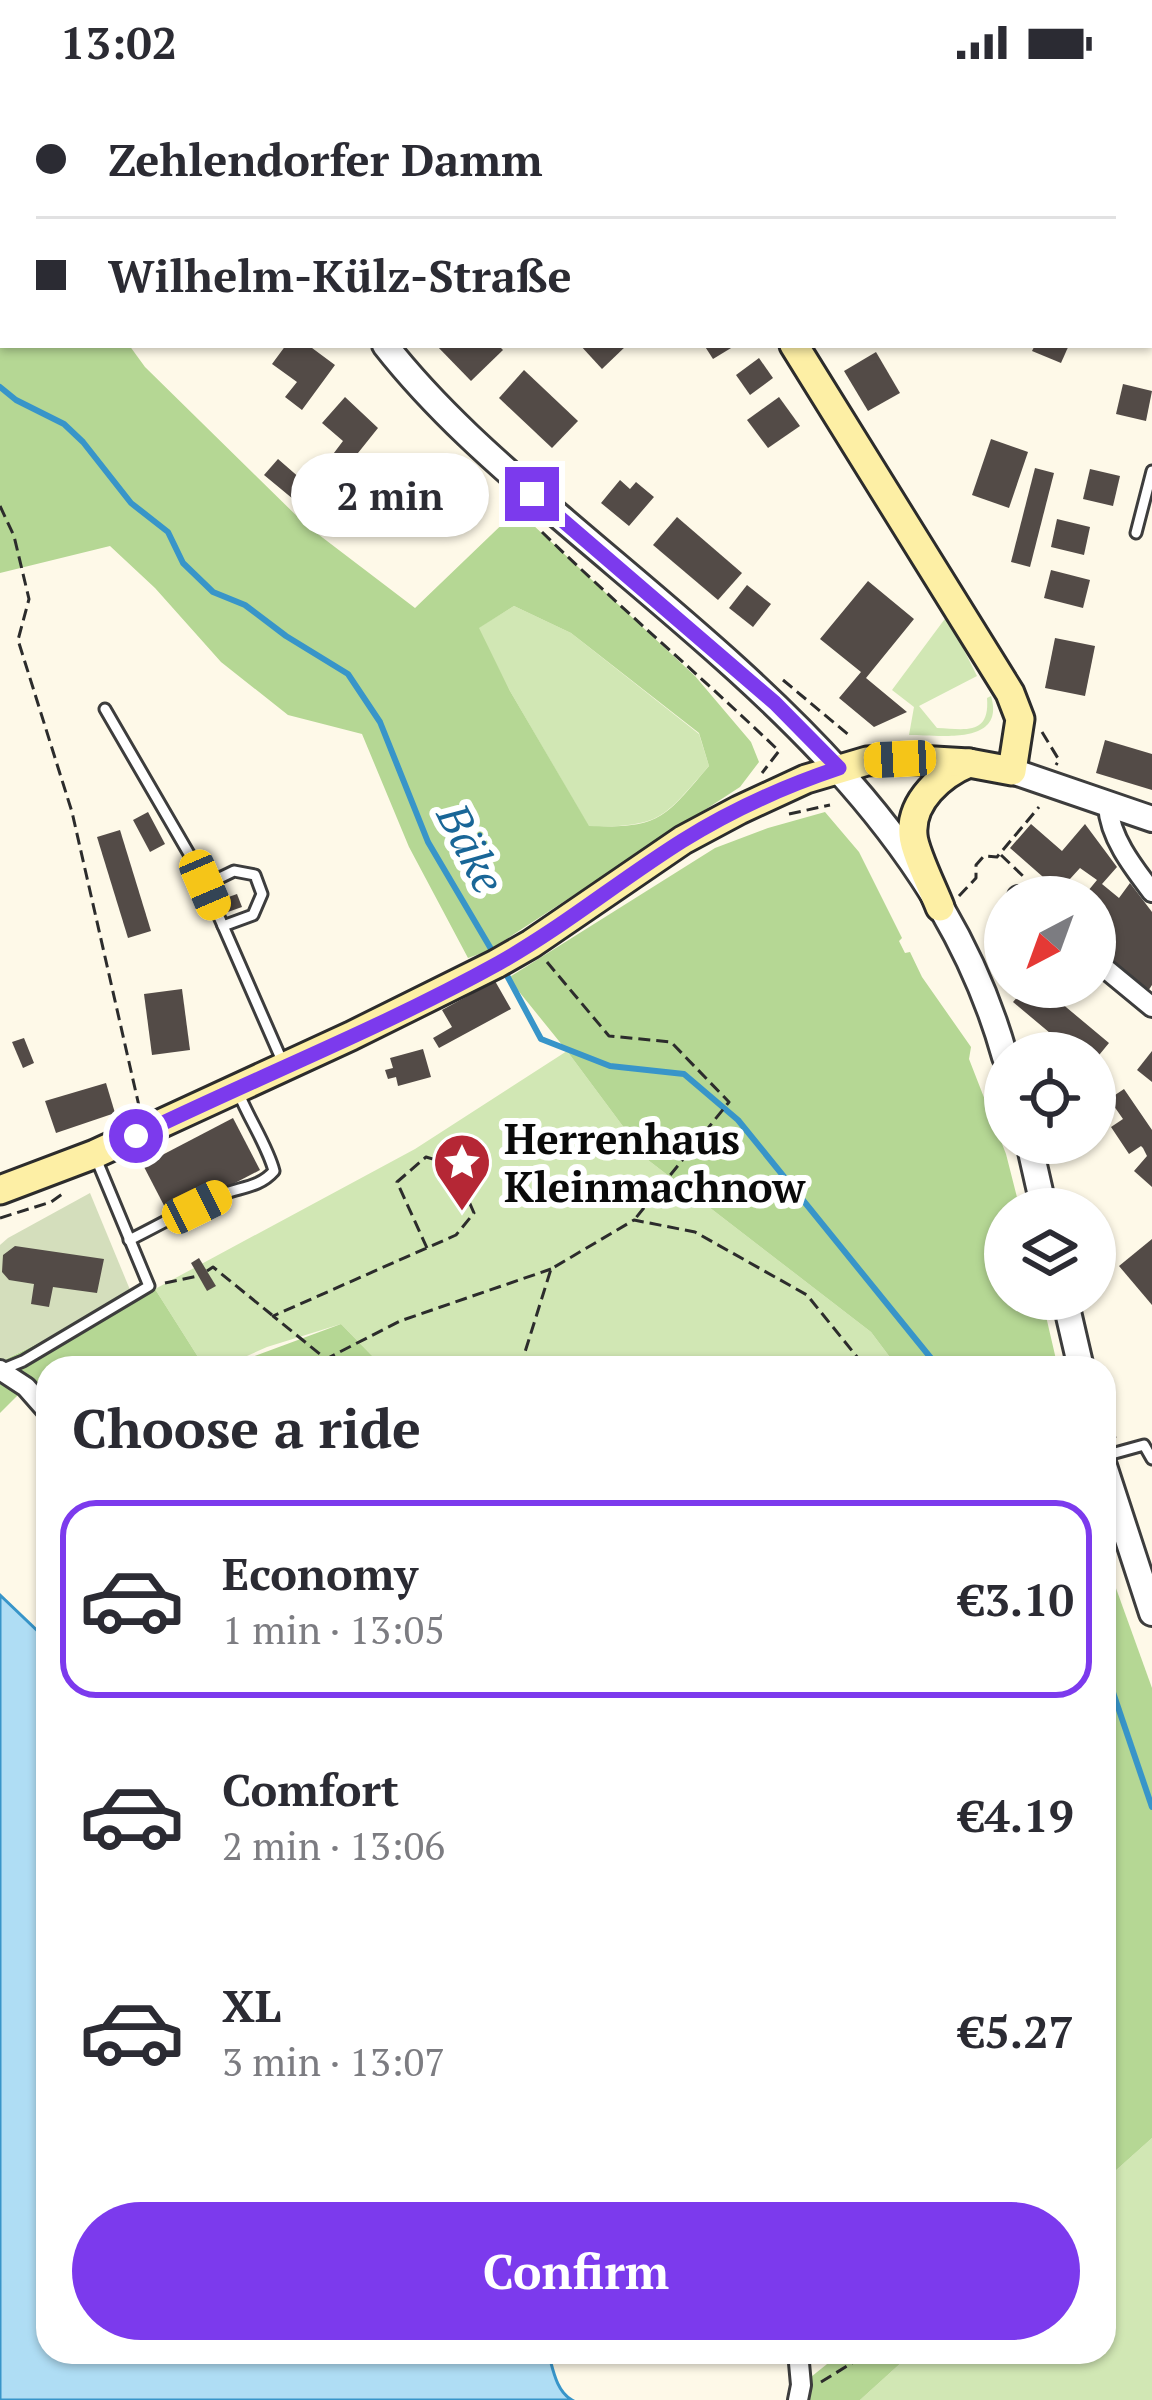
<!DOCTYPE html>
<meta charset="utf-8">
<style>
body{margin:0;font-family:"PT Serif",serif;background:#f2f2f3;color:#2b2b33;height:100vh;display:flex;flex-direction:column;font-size:45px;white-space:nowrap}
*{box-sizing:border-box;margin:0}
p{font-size:39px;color:#7c7c81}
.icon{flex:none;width:66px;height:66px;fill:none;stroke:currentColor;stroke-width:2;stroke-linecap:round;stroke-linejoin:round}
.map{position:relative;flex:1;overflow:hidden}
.panel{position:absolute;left:36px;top:1272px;width:1080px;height:1008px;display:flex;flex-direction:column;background:#fff;border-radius:36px;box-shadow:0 3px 9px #0004}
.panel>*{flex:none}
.banner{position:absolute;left:0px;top:0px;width:1152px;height:264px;box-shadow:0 3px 9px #0004;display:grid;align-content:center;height:264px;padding:0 36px;background:#fff}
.needle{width:78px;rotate:221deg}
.fabs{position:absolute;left:984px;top:792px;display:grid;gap:24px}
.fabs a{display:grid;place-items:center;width:132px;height:132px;border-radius:50%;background:#fff;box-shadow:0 3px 9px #0004;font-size:60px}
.end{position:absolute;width:54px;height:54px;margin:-27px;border:15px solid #7c3aed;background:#fff;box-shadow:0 0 0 6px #fff}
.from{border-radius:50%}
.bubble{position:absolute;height:84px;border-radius:42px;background:#fff;box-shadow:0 3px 9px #0004;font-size:39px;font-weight:700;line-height:84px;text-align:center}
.car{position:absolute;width:36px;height:72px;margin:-36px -18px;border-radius:15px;box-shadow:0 0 9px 3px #0007;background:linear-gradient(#f5c518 24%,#345 0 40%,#f5c518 0 76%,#345 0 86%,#f5c518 0)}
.banner b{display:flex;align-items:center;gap:42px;height:114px;font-size:45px}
.banner b+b{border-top:3px solid #e1e1e2}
.banner i{width:30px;height:30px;background:#2b2b33}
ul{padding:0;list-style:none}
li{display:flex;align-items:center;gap:36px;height:198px;margin:0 24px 18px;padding:0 12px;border:6px solid transparent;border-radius:36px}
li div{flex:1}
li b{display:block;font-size:45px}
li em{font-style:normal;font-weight:700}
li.on{border-color:#7c3aed}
li>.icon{width:108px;height:108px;stroke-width:1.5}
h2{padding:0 36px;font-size:54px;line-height:144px}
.primary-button{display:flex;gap:24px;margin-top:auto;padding:24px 36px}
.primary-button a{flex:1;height:138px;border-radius:72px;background:#7c3aed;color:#fff;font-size:48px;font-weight:700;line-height:138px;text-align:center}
.status{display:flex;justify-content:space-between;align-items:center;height:84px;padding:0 60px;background:#fff;direction:ltr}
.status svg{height:33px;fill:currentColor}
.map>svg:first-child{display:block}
.green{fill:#d1e7b4}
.forest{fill:#b5d794;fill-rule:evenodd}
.cemetery{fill:#d4debc}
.water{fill:#afddf4;stroke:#3895c9;stroke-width:3}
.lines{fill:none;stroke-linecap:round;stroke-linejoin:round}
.stream{stroke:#3895c9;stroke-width:6}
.building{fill:#534b47}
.service-casing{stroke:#3d3d3d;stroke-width:15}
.minor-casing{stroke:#3d3d3d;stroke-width:24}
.tertiary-casing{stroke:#3d3d3d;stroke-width:30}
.secondary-casing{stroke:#2c2c2c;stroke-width:33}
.path{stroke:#2c2c2c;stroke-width:3;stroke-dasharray:12 6;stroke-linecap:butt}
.service{stroke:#fff;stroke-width:9}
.minor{stroke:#fff;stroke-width:18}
.tertiary{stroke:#fff;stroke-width:24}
.secondary{stroke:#fdefa5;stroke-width:27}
.route{stroke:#7c3aed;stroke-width:15}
.labels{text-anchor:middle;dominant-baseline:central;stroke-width:12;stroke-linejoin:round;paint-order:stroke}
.poi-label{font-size:42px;font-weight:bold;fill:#0a0a0a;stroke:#fff;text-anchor:start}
.water-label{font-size:45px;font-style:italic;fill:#196697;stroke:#fff}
</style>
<div class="status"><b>13:02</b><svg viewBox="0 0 49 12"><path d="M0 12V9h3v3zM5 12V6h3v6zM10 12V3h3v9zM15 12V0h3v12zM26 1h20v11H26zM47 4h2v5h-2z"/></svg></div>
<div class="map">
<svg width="1152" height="2316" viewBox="0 0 1152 2316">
<rect width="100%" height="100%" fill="#fef9e8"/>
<g class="green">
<path d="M 514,522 L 571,549 L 699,650 L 709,682 C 662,735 663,742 589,743 L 510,607 L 478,544 Z"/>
<path d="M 947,532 L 977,592 L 919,622 L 937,644 C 965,645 990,652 987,614 L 991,612 C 1006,662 939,651 909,651 L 914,623 L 892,606 Z"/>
<polygon points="567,967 648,1076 871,1248 898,1284 384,1284 341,1240 267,1263 220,1284 205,1284 155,1205 415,1065"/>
<polygon points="1152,2054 1152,2316 860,2316 913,2268 1104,2268 1104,2097"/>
</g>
<g class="forest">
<path d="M 0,76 L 3,80 L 3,261 L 129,261 L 145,283 L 306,441 L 415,524 L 517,426 L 695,592 L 751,658 L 759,678 L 740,703 L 488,867 L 468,874 L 409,763 L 362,650 L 288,631 L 221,578 L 155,504 L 110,462 L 0,489 ZM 514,522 L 571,549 L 699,649 L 709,682 C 665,733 661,745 589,742 L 510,607 L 479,544 Z"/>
<polygon points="825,728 859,768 902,854 899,857 905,869 910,868 922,893 971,963 969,975 1006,1070 1020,1125 1005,1125 1005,1215 1042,1215 1058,1284 898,1284 871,1248 648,1076 567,967 508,894 715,764 768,744"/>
<polygon points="155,1205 205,1284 48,1284 48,1328 26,1303 0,1329 0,1278 133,1213"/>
<polygon points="341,1240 384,1284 222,1284"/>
<polygon points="1104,1471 1152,1604 1152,2054 1104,2097"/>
<polygon points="842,2268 913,2268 860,2316 800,2316 801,2301"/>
</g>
<polygon class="cemetery" points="90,1109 133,1213 0,1278 0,1161 8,1154"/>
<path class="water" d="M 0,1511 L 48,1557 L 48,2268 L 548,2268 C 553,2285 556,2307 572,2316 L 0,2316 Z"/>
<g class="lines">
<g class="stream">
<polyline points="0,303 16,316 64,340 83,358 131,419 168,448 183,479 213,508 245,521 286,552 348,590 380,638 428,758 494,870"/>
<polyline points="504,886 541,955 610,982 684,990 738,1036 939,1284"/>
<polyline points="1104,1582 1152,1723"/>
</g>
</g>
<g class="building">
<polygon points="286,261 308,261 335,281 302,326 285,313 297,298 272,280"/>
<polygon points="436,261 498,261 503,266 471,297"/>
<polygon points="580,261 627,261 602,285"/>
<polygon points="704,261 736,261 713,275"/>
<polygon points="1035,261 1069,261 1061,279 1032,267"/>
<polygon points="876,268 900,309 868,327 844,287"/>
<polygon points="759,274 773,294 750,311 736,291"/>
<polygon points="524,286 578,337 552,364 499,314"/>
<polygon points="1123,300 1152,307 1146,337 1116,330"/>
<polygon points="345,313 378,344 310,429 264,391 278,375 309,402 343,357 322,339"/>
<polygon points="779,313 800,342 768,364 747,336"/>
<polygon points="991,355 1028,368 1009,424 972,411"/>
<polygon points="371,375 399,402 376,426 348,399"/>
<polygon points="1035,384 1054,389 1030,483 1011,478"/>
<polygon points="1090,385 1120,392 1113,422 1083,415"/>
<polygon points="620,396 630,405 636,398 654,413 629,442 601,419"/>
<polygon points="430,403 451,424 435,439 426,438 414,450 406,443 397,452 388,444"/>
<polygon points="677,433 742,489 718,516 653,461"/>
<polygon points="1057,435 1090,443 1084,471 1051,463"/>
<polygon points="1051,486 1090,496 1083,524 1044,514"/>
<polygon points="868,497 914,535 866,594 907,628 874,643 839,614 861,588 820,555"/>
<polygon points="747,501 771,520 753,543 729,524"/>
<polygon points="1055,554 1095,562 1085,612 1045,604"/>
<polygon points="1105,656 1152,670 1152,706 1096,689"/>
<polygon points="148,728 165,760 150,768 133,736"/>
<polygon points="1031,740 1062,767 1085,740 1117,783 1102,800 1119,814 1130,799 1152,828 1152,901 1148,907 1099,865 1111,852 1095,839 1095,813 1083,813 1097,796 1080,784 1059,807 1010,764"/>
<polygon points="120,746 151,847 128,854 97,753"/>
<polygon points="237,810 242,823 225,829 220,816"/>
<polygon points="495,897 511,925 439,964 433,954 452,943 442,926"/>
<polygon points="1026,903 1042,903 1109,959 1095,976 1095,969 1059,969 1044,957 1050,949 1013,918"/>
<polygon points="182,905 190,966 152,971 144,910"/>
<polygon points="24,954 34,979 23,984 12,958"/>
<polygon points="423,965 431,993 398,1002 396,993 388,995 385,986 393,984 390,974"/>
<polygon points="1152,967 1152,998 1137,986"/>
<polygon points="106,999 115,1029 56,1049 45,1017"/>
<polygon points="1124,1005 1152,1046 1152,1103 1134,1087 1147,1072 1143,1064 1141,1062 1129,1070 1111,1043 1123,1035 1109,1015"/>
<polygon points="233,1034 260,1086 170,1133 143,1081"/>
<polygon points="1152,1155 1152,1221 1119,1182"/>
<polygon points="15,1162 104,1175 97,1209 53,1203 49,1223 31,1220 34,1200 9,1196 2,1188 3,1171"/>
<polygon points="199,1174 216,1202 207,1207 191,1179"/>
</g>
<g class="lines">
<defs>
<g id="service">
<polyline points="328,0 330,3"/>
<polyline points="834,0 834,3"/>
<polyline points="147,3 151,0"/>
<polyline points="253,3 258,0"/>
<polyline points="631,3 643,0"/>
<polyline points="720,3 768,0"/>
<polyline points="1136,449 1152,387"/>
<polyline points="105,625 199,787 283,979"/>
<polyline points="205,801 234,787 255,791 262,810 253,831 223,842"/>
<path d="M 129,1156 C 160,1141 191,1122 223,1110 C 242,1103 260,1103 274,1087 C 268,1063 249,1035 239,1010"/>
<polyline points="1,1286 23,1277 149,1202 95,1072"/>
<polyline points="1104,1372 1144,1361 1152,1375"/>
</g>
<g id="minor">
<polyline points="438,0 440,3"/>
<polyline points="1149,122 1152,122"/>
<path d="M 1108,722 C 1110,754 1133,783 1152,808"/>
<polyline points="1018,812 1019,813"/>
<polyline points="1095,876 1152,923"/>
<polyline points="0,1286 26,1303 48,1328"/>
<polyline points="798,2316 801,2301 798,2268"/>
</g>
<g id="tertiary">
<polyline points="216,0 217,3"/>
<path d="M 385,261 C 436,326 498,380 560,433 C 738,586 939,735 1005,973"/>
<polyline points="1012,687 1152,735"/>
<polyline points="1029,1059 1044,1125"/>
<polyline points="1065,1215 1081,1284"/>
<polyline points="1104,1382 1152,1529"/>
</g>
<g id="secondary">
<polyline points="688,0 688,3"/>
<path d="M 940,823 C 933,805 914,767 913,751 C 910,717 942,690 969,679"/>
<polyline points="0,1106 95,1070 351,952 496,880 531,860 683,756 739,726 806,695 867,677 900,675 969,679 1012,687 1020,635 1010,609 794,261"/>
</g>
</defs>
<use href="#service" class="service-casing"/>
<use href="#minor" class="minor-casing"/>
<use href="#tertiary" class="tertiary-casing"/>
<use href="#secondary" class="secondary-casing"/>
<g class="path">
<polyline points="0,422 14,452 29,515 18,556 72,728 139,1022"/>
<path d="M 542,448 C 619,523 701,592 779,667 L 762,689"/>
<polyline points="783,596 850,652"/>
<polyline points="1042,648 1059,676 1056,681"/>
<polyline points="789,730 830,721"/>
<polyline points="1001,771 1023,792"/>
<polyline points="959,812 976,794 976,781 984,772 997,773 1039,723"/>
<polyline points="547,878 609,952 671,958 729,1018 635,1135"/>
<polyline points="0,1134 51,1118 65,1108"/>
<polyline points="427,1164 397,1098 426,1073 453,1081 474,1129 456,1151 273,1232 326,1275 400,1237 551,1185"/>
<polyline points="207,1187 213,1183 272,1231"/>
<polyline points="165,1199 198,1192"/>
<polyline points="298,1284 326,1275 386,1284"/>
<polyline points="520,1284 551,1185 634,1136 695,1148 807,1211 866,1284"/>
<polyline points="1104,1308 1115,1354"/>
<polyline points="1104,2052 1110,2036"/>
<polyline points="821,2298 870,2268"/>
</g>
<use href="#service" class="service"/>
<use href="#minor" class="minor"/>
<use href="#tertiary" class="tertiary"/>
<use href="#secondary" class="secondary"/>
</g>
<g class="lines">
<path class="route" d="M 136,1052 C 257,993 382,944 499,879 C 563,843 620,796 682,757 C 730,727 785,702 839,684 L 775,619 L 532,410"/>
</g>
<defs>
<symbol id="sight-pin" viewBox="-11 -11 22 30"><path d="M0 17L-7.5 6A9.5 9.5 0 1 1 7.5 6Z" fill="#b52735" stroke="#fff"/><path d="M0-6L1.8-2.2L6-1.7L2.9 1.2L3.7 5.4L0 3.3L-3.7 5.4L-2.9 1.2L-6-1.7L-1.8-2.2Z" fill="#fff"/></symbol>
</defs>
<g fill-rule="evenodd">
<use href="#sight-pin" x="429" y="1045" width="66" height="90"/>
</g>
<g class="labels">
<g class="poi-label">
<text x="504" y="1054">Herrenhaus<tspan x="504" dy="48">Kleinmachnow</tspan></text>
</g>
<g class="water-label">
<text transform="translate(472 764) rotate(63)">Bäke</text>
</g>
</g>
</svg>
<div class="fabs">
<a><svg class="needle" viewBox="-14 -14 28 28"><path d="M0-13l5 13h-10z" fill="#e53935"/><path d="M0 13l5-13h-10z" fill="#7c7c81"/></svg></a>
<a><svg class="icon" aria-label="locate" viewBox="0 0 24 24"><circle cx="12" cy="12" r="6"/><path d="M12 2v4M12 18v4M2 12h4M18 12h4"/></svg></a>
<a><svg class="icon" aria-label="layers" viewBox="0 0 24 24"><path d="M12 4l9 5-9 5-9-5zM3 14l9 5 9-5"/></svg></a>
</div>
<i class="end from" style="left:136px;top:1052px"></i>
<i class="end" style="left:532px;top:410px"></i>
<div class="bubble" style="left:291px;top:369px;width:198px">2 min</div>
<i class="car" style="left:900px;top:675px;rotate:267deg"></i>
<i class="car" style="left:205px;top:801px;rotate:157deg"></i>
<i class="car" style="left:197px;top:1123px;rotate:64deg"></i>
<div class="banner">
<b><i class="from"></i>Zehlendorfer Damm</b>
<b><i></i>Wilhelm-Külz-Straße</b>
</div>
<section class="panel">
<h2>Choose a ride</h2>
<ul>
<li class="on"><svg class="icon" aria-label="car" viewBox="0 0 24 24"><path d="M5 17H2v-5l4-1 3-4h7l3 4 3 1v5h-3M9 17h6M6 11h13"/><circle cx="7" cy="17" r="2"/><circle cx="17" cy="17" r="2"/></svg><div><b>Economy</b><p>1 min · 13:05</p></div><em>€3.10</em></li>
<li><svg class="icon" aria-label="car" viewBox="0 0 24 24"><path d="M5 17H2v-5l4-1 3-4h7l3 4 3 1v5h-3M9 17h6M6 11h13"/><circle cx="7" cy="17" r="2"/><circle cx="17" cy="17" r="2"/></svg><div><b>Comfort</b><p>2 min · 13:06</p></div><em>€4.19</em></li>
<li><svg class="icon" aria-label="car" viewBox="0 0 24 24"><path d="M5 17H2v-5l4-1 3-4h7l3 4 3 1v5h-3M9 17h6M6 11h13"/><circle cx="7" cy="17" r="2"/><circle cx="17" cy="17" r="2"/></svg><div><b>XL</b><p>3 min · 13:07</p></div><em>€5.27</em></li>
</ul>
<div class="primary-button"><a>Confirm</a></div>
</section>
</div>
